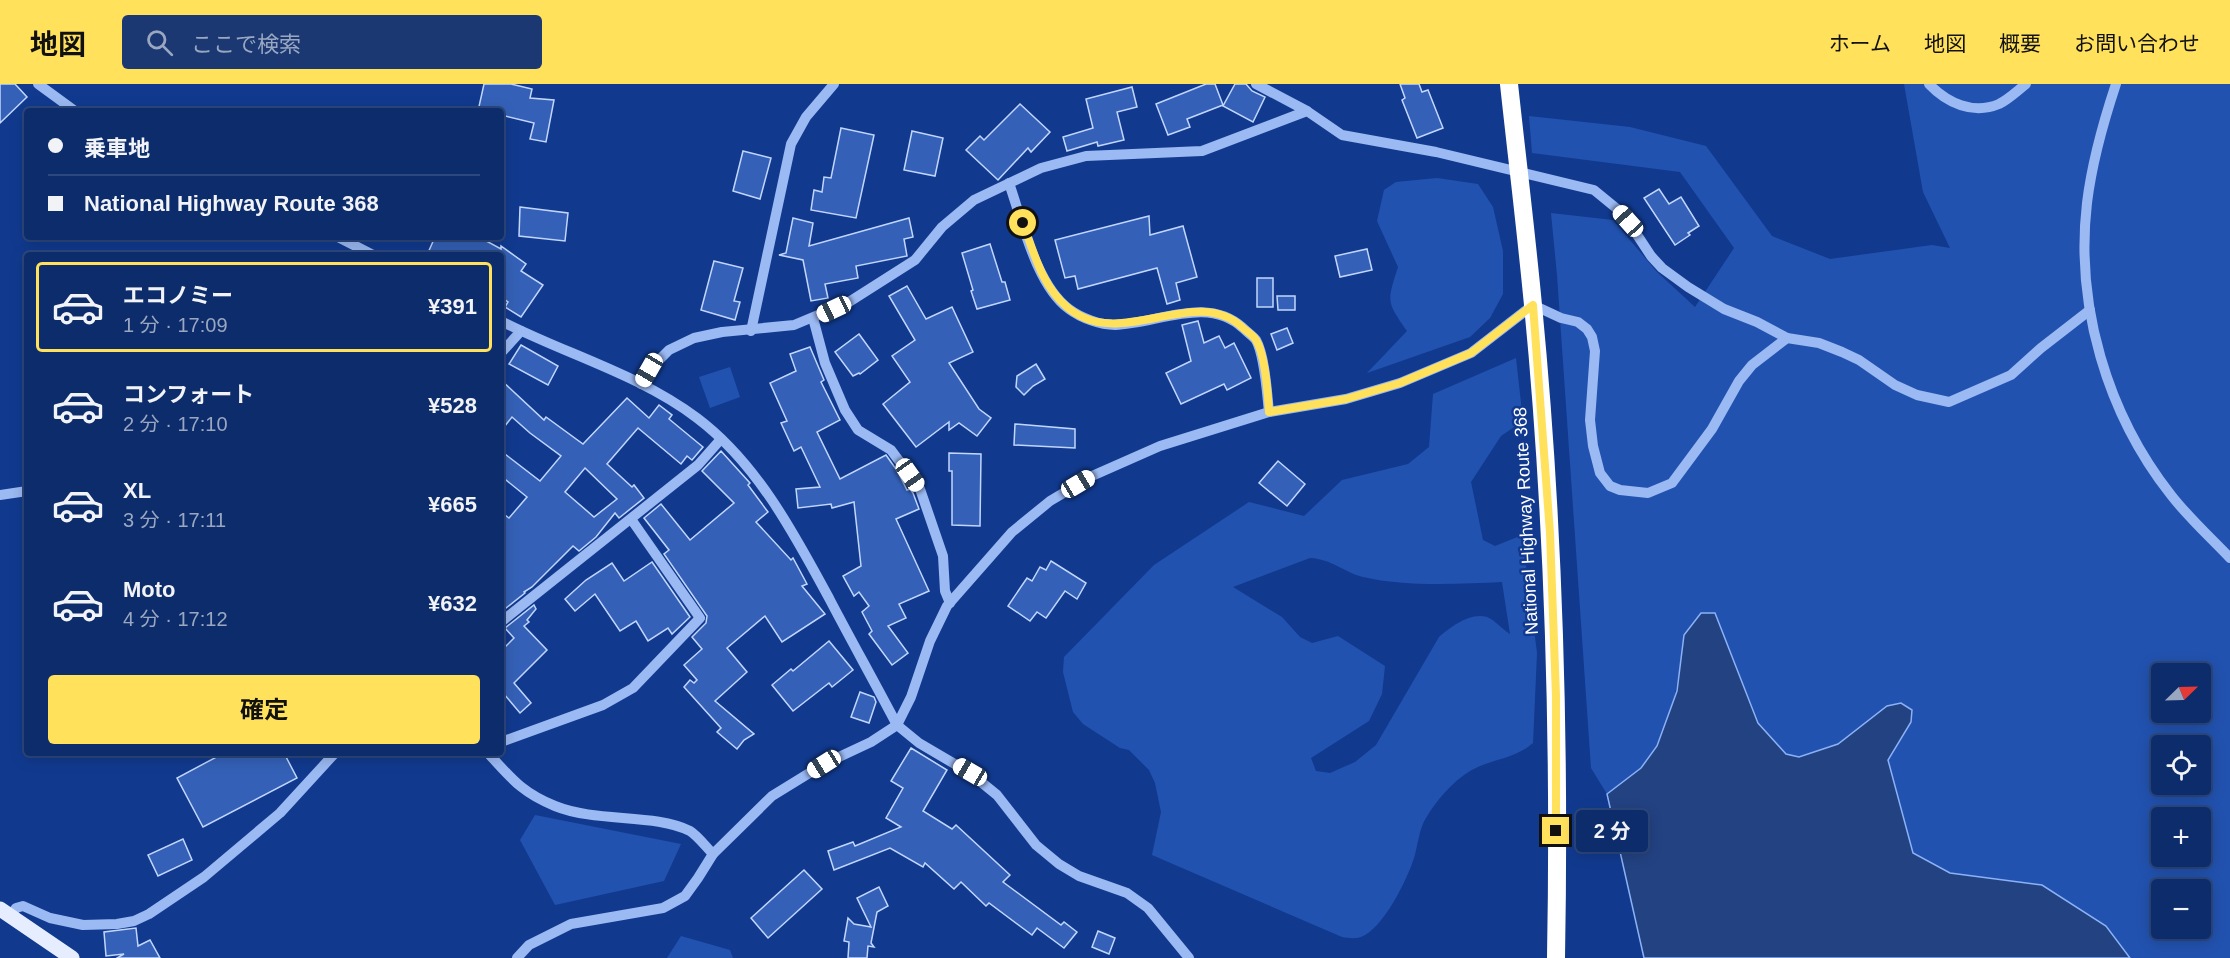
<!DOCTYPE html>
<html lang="ja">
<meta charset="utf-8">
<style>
body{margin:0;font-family:Arial,"Noto Sans JP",sans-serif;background:#1b3873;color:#f1f3f6;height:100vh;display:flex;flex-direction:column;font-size:22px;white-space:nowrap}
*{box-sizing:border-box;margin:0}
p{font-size:20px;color:#9aa7c1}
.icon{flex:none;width:33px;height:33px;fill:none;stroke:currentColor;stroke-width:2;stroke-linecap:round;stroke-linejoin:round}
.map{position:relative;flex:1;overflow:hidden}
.details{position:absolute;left:24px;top:168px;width:480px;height:504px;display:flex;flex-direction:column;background:#0d2c6b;border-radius:6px;box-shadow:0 3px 15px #0003,0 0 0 2px #2d487e}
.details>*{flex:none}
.guide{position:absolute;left:24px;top:24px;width:480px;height:132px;border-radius:6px;box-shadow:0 3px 15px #0003,0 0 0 2px #2d487e;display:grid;align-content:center;height:132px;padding:0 24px;background:#0d2c6b}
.needle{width:39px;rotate:67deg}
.tools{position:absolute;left:2151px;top:579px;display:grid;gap:12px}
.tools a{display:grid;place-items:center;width:60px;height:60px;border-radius:6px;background:#0d2c6b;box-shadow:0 3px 15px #0003,0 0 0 2px #2d487e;font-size:30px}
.end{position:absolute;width:27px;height:27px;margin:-14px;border:8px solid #ffe15c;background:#111;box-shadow:0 0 0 3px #111}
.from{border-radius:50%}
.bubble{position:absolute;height:42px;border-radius:6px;background:#0d2c6b;box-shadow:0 3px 15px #0003,0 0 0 2px #2d487e;font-size:20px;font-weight:700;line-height:42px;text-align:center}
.car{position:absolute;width:18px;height:36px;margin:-18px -9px;border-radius:8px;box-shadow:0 0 4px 2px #0007;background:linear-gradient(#fff 24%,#345 0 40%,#fff 0 76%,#345 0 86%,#fff 0)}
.guide b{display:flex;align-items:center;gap:21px;height:57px;font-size:22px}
.guide b+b{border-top:2px solid #2d487e}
.guide i{width:15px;height:15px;background:#f1f3f6}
ul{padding:10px 0 0;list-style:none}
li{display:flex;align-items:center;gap:18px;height:90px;margin:0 12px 9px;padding:0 12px;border:3px solid transparent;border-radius:6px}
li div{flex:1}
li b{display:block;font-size:22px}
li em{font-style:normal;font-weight:700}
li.on{border-color:#ffe15c}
li>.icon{width:54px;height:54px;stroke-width:1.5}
.primary-button{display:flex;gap:12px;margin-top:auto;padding:12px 24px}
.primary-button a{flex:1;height:69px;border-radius:6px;background:#ffe15c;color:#111;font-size:24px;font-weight:700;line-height:69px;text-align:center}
header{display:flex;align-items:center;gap:36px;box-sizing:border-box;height:84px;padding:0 30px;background:#ffe15c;color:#111}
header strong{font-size:28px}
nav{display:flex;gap:33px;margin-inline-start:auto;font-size:21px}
.search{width:420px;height:54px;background:#1b3873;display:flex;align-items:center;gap:15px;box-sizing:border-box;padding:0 21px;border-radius:6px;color:#9aa7c1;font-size:22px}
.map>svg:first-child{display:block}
.green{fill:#2252af;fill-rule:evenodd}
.water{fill:#234282;stroke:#8cb2f6;stroke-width:1.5}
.building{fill:#3461b7;stroke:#c2d6fd;stroke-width:1.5;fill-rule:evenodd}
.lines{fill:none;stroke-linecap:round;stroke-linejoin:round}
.minor{stroke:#9bb9f2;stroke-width:10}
.major{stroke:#e6edff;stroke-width:15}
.highway{stroke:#fff;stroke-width:18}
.route{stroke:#ffe15c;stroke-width:8}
.labels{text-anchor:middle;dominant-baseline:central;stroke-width:5;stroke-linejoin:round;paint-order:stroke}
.street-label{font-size:18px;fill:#fff;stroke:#113a8f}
</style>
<header>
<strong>地図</strong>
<div class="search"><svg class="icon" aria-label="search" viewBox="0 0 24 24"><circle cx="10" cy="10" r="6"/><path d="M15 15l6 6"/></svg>ここで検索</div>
<nav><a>ホーム</a><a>地図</a><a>概要</a><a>お問い合わせ</a></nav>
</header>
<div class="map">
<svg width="2230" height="874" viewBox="0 0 2230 874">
<rect width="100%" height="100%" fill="#113a8f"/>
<g class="green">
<path d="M 1904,0 L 2230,0 L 2230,874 L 2130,874 L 2106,842 L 2042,801 L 1950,789 L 1913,769 L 1888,676 L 1911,638 L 1887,622 L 1838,660 L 1799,673 L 1786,670 L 1759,639 L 1715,529 L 1684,551 C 1679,592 1672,653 1642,684 C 1632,694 1618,702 1607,710 L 1591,684 L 1557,191 L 1551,129 L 1613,136 L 1657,188 L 1695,223 L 1734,164 L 1680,88 L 1532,69 L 1529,32 L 1630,43 L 1706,62 L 1772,152 L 1830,175 L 1932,161 L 1950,164 L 1923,108 ZM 2162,590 L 2200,590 L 2200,628 L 2162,628 ZM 2162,662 L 2200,662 L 2200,700 L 2162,700 ZM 2162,734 L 2200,734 L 2200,772 L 2162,772 ZM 2162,806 L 2200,806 L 2200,844 L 2162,844 Z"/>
<path d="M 1437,94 L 1478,100 L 1493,123 L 1503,167 L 1503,210 L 1490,234 L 1470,253 L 1367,289 L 1407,247 C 1386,217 1387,218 1398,183 L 1377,137 L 1384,106 L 1396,98 Z"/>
<path d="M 1516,274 L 1523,337 L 1501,352 L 1471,398 L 1483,456 L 1495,462 L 1520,452 L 1524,466 L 1537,569 L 1533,659 C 1514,676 1490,675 1470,687 C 1452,698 1436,717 1426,734 C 1419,745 1418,761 1414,774 C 1407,796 1383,845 1361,853 C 1355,855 1348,854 1342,853 L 1152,771 L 1161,728 L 1155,699 L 1149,686 L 1129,666 L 1120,664 L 1083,640 L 1073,628 L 1063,588 L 1064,573 L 1154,481 L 1249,418 L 1304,432 L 1342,396 L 1408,380 L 1429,363 L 1433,310 ZM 1310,474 C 1332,475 1343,488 1363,493 C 1405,503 1459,500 1502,498 L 1510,550 C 1503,546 1495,536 1487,533 C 1470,528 1451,543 1439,553 L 1376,661 L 1355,678 L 1330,689 L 1316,687 L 1311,674 L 1369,637 L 1382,610 L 1385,582 L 1338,552 L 1312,559 L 1300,553 L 1282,533 L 1233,503 Z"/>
<polygon points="730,283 740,313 710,324 699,293"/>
<polygon points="535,731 681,760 664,797 555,821 520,756"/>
<polygon points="681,852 730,866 733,874 667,874"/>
</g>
<polygon class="water" points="1701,529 1715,529 1758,639 1786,670 1799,673 1838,660 1887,622 1901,619 1912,626 1911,638 1888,676 1913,769 1950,789 2042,801 2106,842 2130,874 1644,874 1607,710 1641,684 1657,662 1677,607 1684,551"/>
<g class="building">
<polygon points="0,0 15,0 27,13 0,39"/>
<polygon points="484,0 511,0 532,5 530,14 554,16 546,58 530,55 534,39 501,31 501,27 478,27"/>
<polygon points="1206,0 1215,0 1223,21 1187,35 1190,43 1168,51 1156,20"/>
<polygon points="1235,0 1246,0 1252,7 1265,13 1253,38 1223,22"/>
<polygon points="1400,0 1419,0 1422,8 1428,6 1443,44 1417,54 1402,16 1405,14"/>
<polygon points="1132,3 1137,23 1117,28 1124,56 1098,62 1097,58 1067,67 1063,53 1093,44 1086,15"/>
<polygon points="1020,20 1050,48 1031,68 1028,64 998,96 966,66 980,52 984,56"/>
<polygon points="841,44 874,51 856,134 811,126 814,106 822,108 824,93 831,94"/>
<polygon points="912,47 943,54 935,92 904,86"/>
<polygon points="743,67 771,74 760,115 733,107"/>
<polygon points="1659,105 1669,120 1681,113 1699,142 1688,149 1690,151 1675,161 1644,114"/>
<polygon points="520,123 568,129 565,157 519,152"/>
<polygon points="1149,132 1150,151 1183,142 1197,193 1176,199 1180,216 1167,220 1157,184 1078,205 1075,192 1065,194 1055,156"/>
<polygon points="793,134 813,139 809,162 909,134 913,153 904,155 907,172 856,182 858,194 825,200 828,214 811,217 803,176 779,171 786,169"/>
<polygon points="435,153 479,153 501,165 501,162 526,180 521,187 543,201 521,233 505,223 508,218 501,213 501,171 427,171"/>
<polygon points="990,160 1002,198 1005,198 1010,216 977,225 971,207 973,206 962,169"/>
<polygon points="1367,165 1372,186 1340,193 1335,172"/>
<polygon points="714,177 743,184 734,217 740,218 735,236 701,226"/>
<rect x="1257" y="194" width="16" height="29"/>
<polygon points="907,202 926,235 952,223 973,268 949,279 979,325 991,334 977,352 959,339 949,346 949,338 916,363 883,320 910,298 892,272 915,256 889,212"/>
<polygon points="1277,212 1295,212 1295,226 1278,226"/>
<polygon points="1198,237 1204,259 1219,252 1225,264 1234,259 1251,294 1227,306 1224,300 1181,320 1166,289 1191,277 1182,241"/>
<polygon points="1287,244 1293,259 1277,266 1271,250"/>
<polygon points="859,250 878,276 860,290 859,289 853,292 835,268"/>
<polygon points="521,261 558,282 548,301 509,280"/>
<polygon points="810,263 824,296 821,298 840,336 817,348 840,395 886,371 898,388 907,406 910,405 913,409 919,425 896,435 929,507 899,520 906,534 888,542 908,569 892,581 869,550 872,547 862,528 869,522 859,508 854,512 843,492 861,482 854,418 832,424 831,420 798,424 796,405 820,403 801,363 794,367 781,339 787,337 770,299 796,287 790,270"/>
<polygon points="1036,280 1045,295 1033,302 1024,311 1016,303 1017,292"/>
<path d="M 501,296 L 544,336 L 546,333 L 583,360 L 627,314 L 649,334 L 659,321 L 672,331 L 669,335 L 703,363 L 692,376 L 687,372 L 681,380 L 638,344 L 607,380 L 632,403 L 634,401 L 644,414 L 619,434 L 615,429 L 596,453 L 579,467 L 573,462 L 532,503 L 524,508 L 525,509 L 501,528 L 501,428 L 509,434 L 527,413 L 501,392 L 501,367 L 540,397 L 561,372 L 530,349 L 512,333 L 501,347 ZM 585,384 L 617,415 L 594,433 L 565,408 Z"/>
<polygon points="1015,340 1075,345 1075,364 1014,361"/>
<polygon points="721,367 750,399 748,401 768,428 756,438 791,476 793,474 807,500 802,502 825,530 782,558 765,532 727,564 747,588 715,617 754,650 744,656 737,665 717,648 721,644 684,603 690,596 694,599 697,596 684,581 702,565 692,553 706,539 707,532 664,470 669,466 644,434 661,420 690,456 734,419 702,387"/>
<polygon points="949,369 981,370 980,442 952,441 952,387 949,387"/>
<polygon points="1278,377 1305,400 1287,422 1259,399"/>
<polygon points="1051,477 1086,499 1077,515 1065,507 1046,534 1037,528 1030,537 1008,522 1027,494 1032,497 1040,483 1046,486"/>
<polygon points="652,478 690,533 672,550 668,544 648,557 636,537 620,547 595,510 575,527 565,515 586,496 612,479 624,497"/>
<polygon points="534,521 536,525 527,536 529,538 524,542 547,566 514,599 531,619 520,629 504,610 501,612 501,567 514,554 505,544"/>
<polygon points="829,557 853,586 832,603 829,599 793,627 772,601 791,585 793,587"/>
<polygon points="860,608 874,613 876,618 869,639 851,633"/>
<polygon points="911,664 947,686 923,727 952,745 956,741 1010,791 1003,798 1061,841 1064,838 1077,848 1064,864 1037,844 1032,851 989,819 986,822 961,798 954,805 925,779 923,783 890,764 834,786 828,767 853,758 855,762 901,743 886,734 903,704 891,697"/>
<polygon points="224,669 284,669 297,694 203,743 177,694"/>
<polygon points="183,755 192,776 158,792 148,771"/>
<polygon points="804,786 822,805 768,854 751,834"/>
<polygon points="879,803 888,822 877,828 871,859 874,863 868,862 867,874 848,874 849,858 844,857 848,834 854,840 871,843 857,814"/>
<polygon points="136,844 138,862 150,856 160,874 117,874 124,870 106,872 104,848"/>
<polygon points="1098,847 1115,854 1109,870 1092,863"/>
</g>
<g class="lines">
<g class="minor">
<polyline points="38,0 75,27"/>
<polyline points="1256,0 1307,27 1342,51 1436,68 1594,106 1616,124 1628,137 1651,172 1662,184 1688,203 1724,225 1757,238 1787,254 1819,259 1842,268 1859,276 1895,301 1917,311 1949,318 2011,291 2041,264 2090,226"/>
<path d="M 1929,0 C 1947,19 1973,31 1999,20 C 2009,15 2017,7 2026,0"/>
<path d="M 2116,0 C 2103,39 2092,78 2087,119 C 2075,221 2107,330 2171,411 C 2188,433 2210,453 2230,474"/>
<path d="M 1009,99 C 1022,136 1036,201 1069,225 C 1081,234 1100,241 1115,241 C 1157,240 1207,211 1243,244 C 1247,248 1253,252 1256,256 C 1265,272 1267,310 1269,328"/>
<polyline points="338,153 373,171"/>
<polyline points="813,234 825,279 845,326 858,346 891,366 920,405 943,472 945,507 950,519"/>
<path d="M 501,237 C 565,270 639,290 697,334 C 757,379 795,451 830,516 C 852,558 875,599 897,641 L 919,659 L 970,689 L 997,711 L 1036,761 L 1059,780 L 1079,792 L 1127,809 L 1148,824 L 1189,874"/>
<polyline points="751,247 791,60 806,33 834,0"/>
<polyline points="501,269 521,247"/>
<polyline points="641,300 649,286 669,266 694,254 722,248 794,241 849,218 915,176 942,143 974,116 1041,84 1086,72 1202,67 1307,27"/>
<polyline points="0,411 27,407"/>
<polyline points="501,538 698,381 721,355"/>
<polyline points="501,658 603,621 633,604 700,534 631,435"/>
<path d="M 488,669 C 511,694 522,709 555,722 C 597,739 654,729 690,747 C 698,752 706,763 713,770"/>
<polyline points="11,831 16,824 23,822 50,834 83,841 117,840 134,837 149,830 204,793 280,729 335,669"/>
<polyline points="517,874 529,861 571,840 663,824 685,812 698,794 713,770 772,712 824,680 871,658 897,641 911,613 930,557 947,522 1012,448 1050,417 1092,392 1160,362 1269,328 1346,315 1400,299 1471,269 1533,221 1561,234 1578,238 1587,245 1592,253 1595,267 1590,336 1593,362 1600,389 1610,402 1620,406 1648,409 1672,399 1712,345 1739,297 1752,281 1787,254"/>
</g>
<polyline class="major" points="0,825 72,874"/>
<path class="highway" d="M 1509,0 C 1517,74 1526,147 1533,221 C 1554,438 1560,656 1556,874"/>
</g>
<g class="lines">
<path class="route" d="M 1023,139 C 1034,169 1042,202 1067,223 C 1120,269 1194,199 1242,243 C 1246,247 1253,251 1256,256 C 1265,270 1268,311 1269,328 L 1346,315 L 1400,299 L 1471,269 L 1533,221 L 1550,449 L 1556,612 L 1556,747"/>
</g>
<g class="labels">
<g class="street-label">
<text transform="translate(1526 437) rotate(-93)">National Highway Route 368</text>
</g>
</g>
</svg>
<div class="tools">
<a><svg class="needle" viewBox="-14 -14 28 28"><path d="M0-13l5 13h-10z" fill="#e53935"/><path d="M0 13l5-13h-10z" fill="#9aa7c1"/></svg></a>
<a><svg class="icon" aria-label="locate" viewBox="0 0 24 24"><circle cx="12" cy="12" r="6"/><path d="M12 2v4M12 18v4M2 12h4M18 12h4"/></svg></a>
<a>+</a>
<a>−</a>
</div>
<i class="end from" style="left:1023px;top:139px"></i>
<i class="end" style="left:1556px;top:747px"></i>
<div class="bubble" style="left:1576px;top:726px;width:72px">2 分</div>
<i class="car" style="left:1628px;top:137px;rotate:318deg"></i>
<i class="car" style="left:834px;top:225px;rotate:245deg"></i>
<i class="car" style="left:649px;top:286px;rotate:210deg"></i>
<i class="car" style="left:910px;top:391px;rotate:145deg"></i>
<i class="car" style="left:1078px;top:400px;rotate:59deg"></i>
<i class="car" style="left:824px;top:680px;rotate:238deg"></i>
<i class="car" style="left:970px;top:688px;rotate:300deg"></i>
<div class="guide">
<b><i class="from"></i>乗車地</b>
<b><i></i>National Highway Route 368</b>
</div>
<section class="details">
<ul>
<li class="on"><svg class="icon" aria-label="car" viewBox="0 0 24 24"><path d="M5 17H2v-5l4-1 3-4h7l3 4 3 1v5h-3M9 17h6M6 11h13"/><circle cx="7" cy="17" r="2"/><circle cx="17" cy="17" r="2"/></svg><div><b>エコノミー</b><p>1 分 · 17:09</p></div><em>¥391</em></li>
<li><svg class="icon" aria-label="car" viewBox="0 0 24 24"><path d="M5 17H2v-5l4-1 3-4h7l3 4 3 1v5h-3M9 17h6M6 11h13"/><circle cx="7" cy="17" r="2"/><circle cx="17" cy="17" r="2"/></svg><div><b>コンフォート</b><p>2 分 · 17:10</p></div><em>¥528</em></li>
<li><svg class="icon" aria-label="car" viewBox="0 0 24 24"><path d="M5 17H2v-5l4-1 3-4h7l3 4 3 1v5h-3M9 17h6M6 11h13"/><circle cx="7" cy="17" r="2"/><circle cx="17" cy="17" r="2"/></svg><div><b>XL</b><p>3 分 · 17:11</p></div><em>¥665</em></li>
<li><svg class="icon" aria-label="car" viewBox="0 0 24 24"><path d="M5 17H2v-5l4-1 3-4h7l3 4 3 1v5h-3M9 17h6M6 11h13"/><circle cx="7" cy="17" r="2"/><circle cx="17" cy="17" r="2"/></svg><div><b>Moto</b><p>4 分 · 17:12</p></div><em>¥632</em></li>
</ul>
<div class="primary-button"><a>確定</a></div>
</section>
</div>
